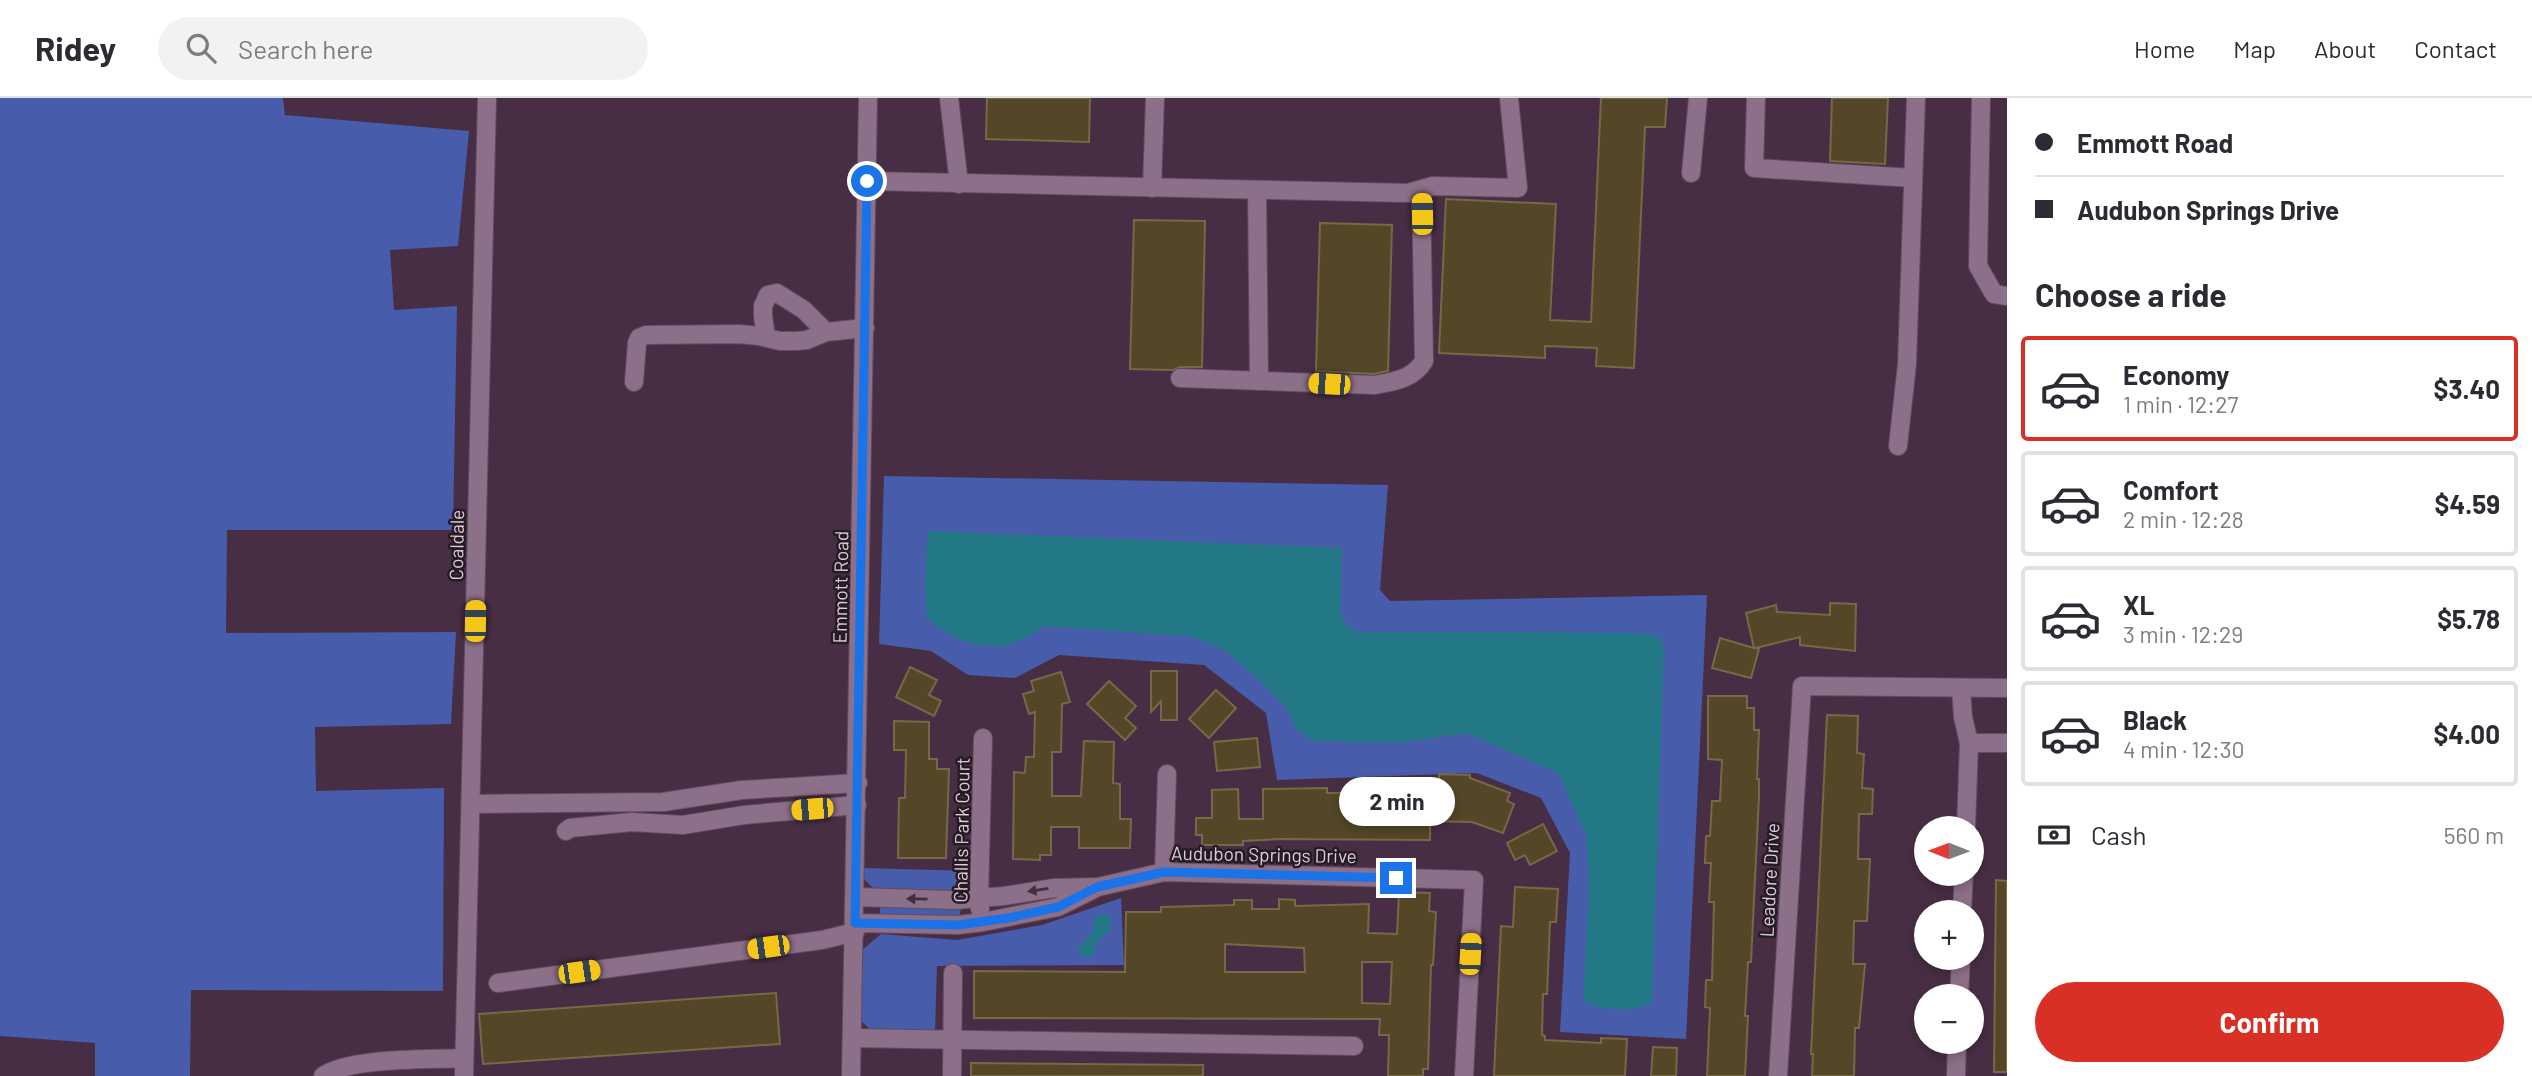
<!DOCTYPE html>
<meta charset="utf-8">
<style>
body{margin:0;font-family:Barlow,sans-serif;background:#f2f2f3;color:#2b2b33;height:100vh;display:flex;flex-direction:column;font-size:26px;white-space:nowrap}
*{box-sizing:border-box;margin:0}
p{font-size:23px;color:#7c7c81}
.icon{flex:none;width:38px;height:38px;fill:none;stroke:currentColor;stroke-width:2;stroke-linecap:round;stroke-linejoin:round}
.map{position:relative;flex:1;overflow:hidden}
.drawer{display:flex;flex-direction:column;background:#fff;width:525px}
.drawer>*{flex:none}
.top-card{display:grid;align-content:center;height:154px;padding:0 28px;background:#fff}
.needle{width:46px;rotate:271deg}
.buttons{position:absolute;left:1914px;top:718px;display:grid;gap:14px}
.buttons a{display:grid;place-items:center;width:70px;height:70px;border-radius:50%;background:#fff;box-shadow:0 4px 10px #0003;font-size:35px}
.end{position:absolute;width:32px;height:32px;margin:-16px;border:9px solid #1a73e8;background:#fff;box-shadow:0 0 0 4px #fff}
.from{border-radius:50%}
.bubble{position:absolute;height:49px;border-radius:24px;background:#fff;box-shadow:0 4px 10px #0003;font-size:23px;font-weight:700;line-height:49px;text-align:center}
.car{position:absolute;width:21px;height:42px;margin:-21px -10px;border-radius:9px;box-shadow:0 0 5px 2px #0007;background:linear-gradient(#f5c518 24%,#345 0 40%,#f5c518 0 76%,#345 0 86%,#f5c518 0)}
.top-card b{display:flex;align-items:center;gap:24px;height:66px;font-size:26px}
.top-card b+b{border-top:2px solid #e1e1e2}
.top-card i{width:18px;height:18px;background:#2b2b33}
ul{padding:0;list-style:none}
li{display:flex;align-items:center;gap:21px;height:105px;margin:0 14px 10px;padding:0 14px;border:4px solid #e1e1e2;border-radius:7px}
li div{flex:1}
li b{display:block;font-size:26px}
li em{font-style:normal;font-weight:700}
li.on{border-color:#d93025}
li>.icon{width:63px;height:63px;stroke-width:1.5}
h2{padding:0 28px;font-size:32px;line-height:84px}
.pay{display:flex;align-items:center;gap:18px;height:77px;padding:0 28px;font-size:26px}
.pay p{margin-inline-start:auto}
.cta{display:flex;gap:14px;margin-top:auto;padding:14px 28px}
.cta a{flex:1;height:80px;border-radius:42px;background:#d93025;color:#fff;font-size:28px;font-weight:700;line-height:80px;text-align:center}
header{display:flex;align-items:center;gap:42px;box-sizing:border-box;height:98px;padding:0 35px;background:#fff;border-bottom:2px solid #e1e1e2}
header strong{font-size:33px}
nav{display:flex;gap:38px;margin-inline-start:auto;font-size:24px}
.search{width:490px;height:63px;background:#f2f2f3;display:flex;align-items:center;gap:18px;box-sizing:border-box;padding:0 24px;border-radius:38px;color:#7c7c81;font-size:26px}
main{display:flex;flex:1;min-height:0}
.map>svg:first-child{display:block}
.green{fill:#475caa}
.water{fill:#227885}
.building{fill:#534727;stroke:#756947;stroke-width:2;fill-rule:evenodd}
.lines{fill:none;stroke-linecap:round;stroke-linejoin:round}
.minor-casing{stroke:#624c60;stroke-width:20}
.minor{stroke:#8c6f88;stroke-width:18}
.oneway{fill:#40303e}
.route{stroke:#1a73e8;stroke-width:9}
.labels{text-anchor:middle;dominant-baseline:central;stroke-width:5;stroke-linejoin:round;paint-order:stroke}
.street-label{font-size:19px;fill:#ddcddb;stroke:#261b25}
</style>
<header>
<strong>Ridey</strong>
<div class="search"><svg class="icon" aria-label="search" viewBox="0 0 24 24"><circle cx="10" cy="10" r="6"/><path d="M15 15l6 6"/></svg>Search here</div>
<nav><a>Home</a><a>Map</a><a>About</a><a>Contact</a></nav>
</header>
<main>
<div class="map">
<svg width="2007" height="978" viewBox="0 0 2007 978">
<rect width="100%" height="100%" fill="#472e44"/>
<g class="green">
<polygon points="0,0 283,0 285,17 469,33 458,148 390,152 394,212 457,208 453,432 227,432 226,535 456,534 451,626 315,629 316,693 444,690 443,893 191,892 190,978 95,978 95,945 0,938"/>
<polygon points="884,378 1388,387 1380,492 1390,503 1707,497 1686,941 1560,934 1570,755 1541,700 1477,675 1277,682 1266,615 1204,567 1059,557 1015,580 968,577 931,553 879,546"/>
<polygon points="864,770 971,773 972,784 960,796 877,794 861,778"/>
<polygon points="1121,800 1124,867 937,868 935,933 871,932 853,916 861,853 881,836 957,842 1042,827"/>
<polygon points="880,809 961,810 959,820 880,818"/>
</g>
<g class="water">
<path d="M 928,433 L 1342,450 L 1340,515 L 1346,527 L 1359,534 L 1639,535 L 1658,538 L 1664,548 L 1652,905 C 1632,914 1602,914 1583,902 L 1589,797 L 1587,739 L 1558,675 L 1466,635 L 1398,645 L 1314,643 L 1298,633 L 1285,608 L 1257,580 L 1226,553 L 1193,539 L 1046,528 L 1023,541 L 1000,549 L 964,544 L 940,531 L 927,519 L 925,487 Z"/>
<polygon points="1101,816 1109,818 1111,831 1097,843 1093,858 1084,859 1080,856 1078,850 1093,834 1094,822"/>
</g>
<g class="building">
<polygon points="987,0 1090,0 1089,44 986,41"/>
<polygon points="1601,0 1667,0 1665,29 1645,29 1634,270 1596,268 1597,250 1545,248 1545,260 1439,255 1446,101 1556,106 1550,222 1591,224"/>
<polygon points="1832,0 1888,0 1885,66 1830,63"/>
<polygon points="1134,122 1205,123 1202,269 1180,269 1173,272 1130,271"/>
<polygon points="1320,125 1392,127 1388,273 1374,276 1316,273"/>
<polygon points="1830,505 1856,506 1855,553 1800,547 1800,539 1756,550 1759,551 1751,580 1712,570 1720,540 1754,550 1746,515 1776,507 1777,514 1830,517"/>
<polygon points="910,569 937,582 929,597 941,603 934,618 896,599"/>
<polygon points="1151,573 1177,573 1177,622 1161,622 1161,603 1151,614"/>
<polygon points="1061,574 1070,604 1062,606 1061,654 1052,654 1052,698 1081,698 1084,643 1114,644 1113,685 1120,686 1120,721 1131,721 1130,750 1079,750 1079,729 1051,729 1051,757 1040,757 1040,762 1013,761 1014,674 1025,675 1026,659 1034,659 1035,614 1029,616 1023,596 1034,593 1031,583"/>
<polygon points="1109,583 1136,608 1125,620 1136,630 1125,642 1087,606"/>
<polygon points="1216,592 1236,610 1209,640 1189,621"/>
<polygon points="1708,598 1747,598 1747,610 1754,610 1754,632 1759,632 1757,681 1759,681 1759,698 1751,864 1748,864 1745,918 1748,918 1745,978 1707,978 1710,910 1705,909 1706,882 1712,882 1714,804 1709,804 1711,765 1705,765 1706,738 1710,738 1712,703 1720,703 1722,662 1708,661"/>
<polygon points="1827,617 1858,618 1857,655 1864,656 1862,690 1873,691 1872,716 1859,716 1858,761 1870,761 1867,823 1854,823 1853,866 1865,866 1859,930 1855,930 1854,978 1812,978 1813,956 1811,956"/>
<polygon points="894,623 929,624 929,661 937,661 937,671 949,671 946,760 898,760 899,700 905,700 906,652 894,652"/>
<polygon points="1257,640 1260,669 1217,673 1214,644"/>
<polygon points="1439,676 1470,677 1470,680 1510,695 1507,703 1514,706 1503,735 1472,724 1430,723 1430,742 1279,741 1243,743 1243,747 1202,747 1202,737 1196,737 1196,720 1212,720 1212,692 1238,691 1239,721 1263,721 1263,691 1327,690 1327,695 1396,694 1396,699 1439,699"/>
<polygon points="1543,726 1557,753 1530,767 1525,757 1515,762 1507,745"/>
<polygon points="1996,782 2007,783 2007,974 1994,974"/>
<polygon points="1515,789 1558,791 1556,824 1550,824 1547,896 1543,896 1542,937 1545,938 1545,942 1601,945 1601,940 1627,941 1625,978 1494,978 1501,828 1513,829"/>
<path d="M 1399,794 L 1430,795 L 1429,813 L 1436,814 L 1433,867 L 1431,867 L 1428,971 L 1423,971 L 1423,978 L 1388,978 L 1389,937 L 1379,937 L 1380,921 L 974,920 L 974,873 L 1125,874 L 1126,814 L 1161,814 L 1161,809 L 1234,807 L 1234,802 L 1252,802 L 1252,811 L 1279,811 L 1279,801 L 1295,802 L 1295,808 L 1369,806 L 1368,835 L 1397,836 ZM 1225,846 L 1304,850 L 1305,874 L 1225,874 ZM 1362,864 L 1392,864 L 1390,906 L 1362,905 Z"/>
<polygon points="776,895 780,946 483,966 479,916"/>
<polygon points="1653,949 1677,950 1676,978 1651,978"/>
<polygon points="971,965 1203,967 1203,978 971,978"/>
</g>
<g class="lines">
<defs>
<g id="minor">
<polyline points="949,0 959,86"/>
<polyline points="1756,0 1754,70 1913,80"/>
<polyline points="1981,0 1978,168 1994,196 2007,198"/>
<polyline points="1691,75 1698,0"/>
<polyline points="867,83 1408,95 1433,88 1518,90 1509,0"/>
<polyline points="1152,90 1155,0"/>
<polyline points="1257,92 1259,283"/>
<polyline points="766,239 763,218 763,208 768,197 777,195 804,212 826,234"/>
<path d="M 1180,280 L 1375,287 C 1395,283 1413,281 1424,263 L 1421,92"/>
<polyline points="634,284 637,245 639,240 646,237 739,236 759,238 780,243 797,243 807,242 826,234 865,230"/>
<polyline points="1898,348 1907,266 1916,0"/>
<polyline points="1961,590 1963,619 1969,645"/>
<polyline points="471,706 663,704 742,692 858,685"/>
<polyline points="1966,730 1969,645 2007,645"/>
<polyline points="566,733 570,730 632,724 683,727 744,717 857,707"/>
<polyline points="1164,774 1167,676"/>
<polyline points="855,799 954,802 1004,798 1054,790 1098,789 1164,774 1474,782 1464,978"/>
<polyline points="980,811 979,800 983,640"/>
<polyline points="1962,814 1964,775"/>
<polyline points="855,825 958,827 983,824 1058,809 1094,791"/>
<polyline points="498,885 822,842 855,834"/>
<polyline points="1959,898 1961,859"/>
<polyline points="852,940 1354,948"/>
<path d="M 323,978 C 350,959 429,962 464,960"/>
<polyline points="464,978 487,0"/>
<polyline points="851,978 868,0"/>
<polyline points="952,978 953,875"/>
<polyline points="1778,978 1802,588 2007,590"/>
<polyline points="1956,978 1957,943"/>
</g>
</defs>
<use href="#minor" class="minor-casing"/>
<use href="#minor" class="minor"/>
</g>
<defs><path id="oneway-solid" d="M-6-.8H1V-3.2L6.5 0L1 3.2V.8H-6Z" transform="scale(1.75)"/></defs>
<g class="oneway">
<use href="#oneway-solid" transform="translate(1038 792) rotate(171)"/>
<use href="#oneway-solid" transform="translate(917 801) rotate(-179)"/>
</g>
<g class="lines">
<polyline class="route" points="867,83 855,825 958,827 1008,820 1058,809 1097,789 1164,774 1396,780"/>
</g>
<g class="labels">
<g class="street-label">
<text transform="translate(456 447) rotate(-89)">Coaldale</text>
<text transform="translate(840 489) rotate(-89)">Emmott Road</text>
<text transform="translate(961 732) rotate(-89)">Challis Park Court</text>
<text transform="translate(1264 756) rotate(1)">Audubon Springs Drive</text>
<text transform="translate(1769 782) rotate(-87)">Leadore Drive</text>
</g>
</g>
</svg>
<div class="buttons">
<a><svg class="needle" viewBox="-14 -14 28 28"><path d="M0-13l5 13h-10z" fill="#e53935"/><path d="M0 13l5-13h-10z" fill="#7c7c81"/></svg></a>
<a>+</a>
<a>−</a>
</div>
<i class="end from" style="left:867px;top:83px"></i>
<i class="end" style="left:1396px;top:780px"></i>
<div class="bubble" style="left:1339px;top:679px;width:116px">2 min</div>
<i class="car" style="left:1422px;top:116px;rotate:359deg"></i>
<i class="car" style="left:1329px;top:286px;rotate:273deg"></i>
<i class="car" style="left:475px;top:523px;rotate:1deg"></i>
<i class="car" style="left:812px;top:711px;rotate:265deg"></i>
<i class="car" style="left:768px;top:849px;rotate:262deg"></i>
<i class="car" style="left:1470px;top:856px;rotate:3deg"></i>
<i class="car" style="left:579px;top:874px;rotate:82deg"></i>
</div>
<section class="drawer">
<div class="top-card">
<b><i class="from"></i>Emmott Road</b>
<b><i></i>Audubon Springs Drive</b>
</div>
<h2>Choose a ride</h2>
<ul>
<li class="on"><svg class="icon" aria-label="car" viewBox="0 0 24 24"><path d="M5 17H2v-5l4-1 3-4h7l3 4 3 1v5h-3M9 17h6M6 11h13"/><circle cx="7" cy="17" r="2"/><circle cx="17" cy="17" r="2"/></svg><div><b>Economy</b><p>1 min · 12:27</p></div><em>$3.40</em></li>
<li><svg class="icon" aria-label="car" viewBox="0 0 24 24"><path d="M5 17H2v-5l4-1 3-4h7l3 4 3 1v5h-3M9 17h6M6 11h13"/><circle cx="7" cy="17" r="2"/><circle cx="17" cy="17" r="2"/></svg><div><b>Comfort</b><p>2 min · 12:28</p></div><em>$4.59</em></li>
<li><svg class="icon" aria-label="car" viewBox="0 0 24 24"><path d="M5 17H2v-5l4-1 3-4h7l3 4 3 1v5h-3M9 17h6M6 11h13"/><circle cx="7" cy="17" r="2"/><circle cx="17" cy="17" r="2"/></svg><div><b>XL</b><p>3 min · 12:29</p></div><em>$5.78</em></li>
<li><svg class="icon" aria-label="car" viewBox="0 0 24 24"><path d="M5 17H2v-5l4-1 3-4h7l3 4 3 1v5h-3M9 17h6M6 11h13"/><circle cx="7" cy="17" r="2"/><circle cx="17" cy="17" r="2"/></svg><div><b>Black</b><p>4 min · 12:30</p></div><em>$4.00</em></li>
</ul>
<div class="pay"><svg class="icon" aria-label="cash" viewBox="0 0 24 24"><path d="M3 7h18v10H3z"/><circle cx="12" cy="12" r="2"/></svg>Cash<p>560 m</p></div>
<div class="cta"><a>Confirm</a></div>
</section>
</main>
